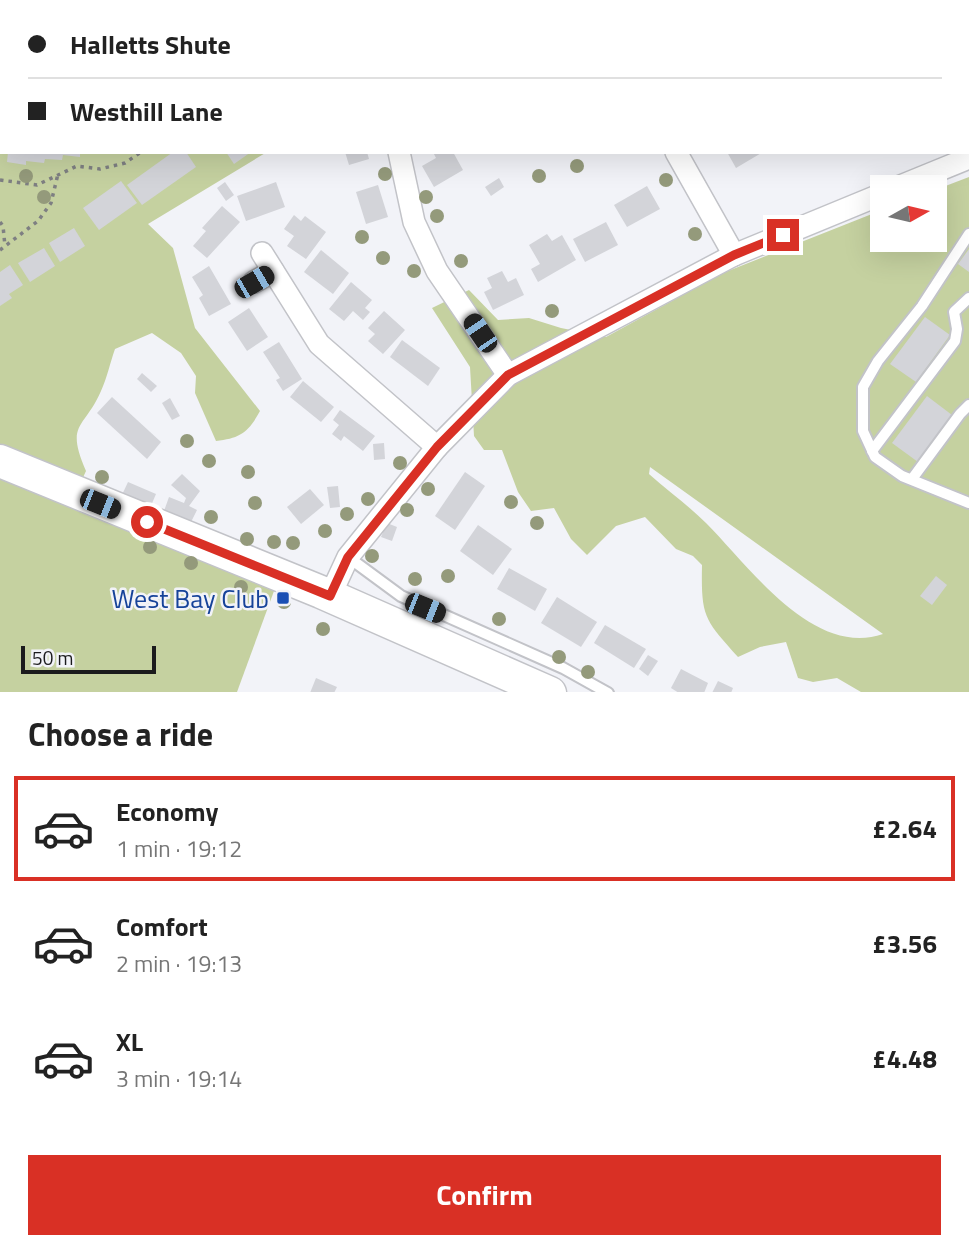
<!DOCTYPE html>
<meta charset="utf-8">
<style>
body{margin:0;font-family:"Titillium Web",sans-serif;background:#f6f6f6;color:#222;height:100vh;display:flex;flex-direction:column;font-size:26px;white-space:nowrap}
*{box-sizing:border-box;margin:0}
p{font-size:23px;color:#767676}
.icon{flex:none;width:38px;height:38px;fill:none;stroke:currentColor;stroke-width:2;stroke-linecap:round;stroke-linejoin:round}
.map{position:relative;height:692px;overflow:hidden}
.sheet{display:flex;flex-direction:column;background:#fff;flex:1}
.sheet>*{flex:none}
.banner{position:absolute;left:0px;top:0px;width:970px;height:154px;box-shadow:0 7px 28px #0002;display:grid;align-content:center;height:154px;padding:0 28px;background:#fff}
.needle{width:46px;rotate:82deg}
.controls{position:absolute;left:870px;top:175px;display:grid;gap:14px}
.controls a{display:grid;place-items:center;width:77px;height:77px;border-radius:0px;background:#fff;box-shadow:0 7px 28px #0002;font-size:35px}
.scale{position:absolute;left:21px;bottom:18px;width:135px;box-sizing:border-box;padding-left:7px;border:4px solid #1b1b1d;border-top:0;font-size:19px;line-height:24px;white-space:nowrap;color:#1b1b1d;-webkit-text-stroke:5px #f2f3f8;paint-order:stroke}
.end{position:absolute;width:32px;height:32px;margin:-16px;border:9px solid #d93025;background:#fff;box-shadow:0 0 0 4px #fff}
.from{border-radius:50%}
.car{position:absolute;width:21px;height:42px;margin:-21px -10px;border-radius:9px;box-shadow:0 0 5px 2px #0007;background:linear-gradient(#222 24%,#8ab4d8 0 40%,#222 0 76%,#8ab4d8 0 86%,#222 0)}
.banner b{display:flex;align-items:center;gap:24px;height:66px;font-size:26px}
.banner b+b{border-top:2px solid #e0e0e0}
.banner i{width:18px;height:18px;background:#222}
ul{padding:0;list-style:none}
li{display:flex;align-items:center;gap:21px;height:105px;margin:0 14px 10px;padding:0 14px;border:4px solid transparent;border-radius:0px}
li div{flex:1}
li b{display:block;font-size:26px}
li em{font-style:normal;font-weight:700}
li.active{border-color:#d93025}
li>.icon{width:63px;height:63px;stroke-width:1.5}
h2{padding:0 28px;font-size:32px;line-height:84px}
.primary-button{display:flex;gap:14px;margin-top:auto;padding:14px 28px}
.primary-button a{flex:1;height:80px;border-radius:0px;background:#d93025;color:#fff;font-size:28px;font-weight:700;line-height:80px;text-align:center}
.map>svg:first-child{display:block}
.green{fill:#c5d1a0;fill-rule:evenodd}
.building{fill:#d3d4d9}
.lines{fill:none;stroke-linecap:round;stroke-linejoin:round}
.service-casing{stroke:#c2c3c8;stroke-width:14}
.minor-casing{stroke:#c2c3c8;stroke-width:24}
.primary-casing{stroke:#c2c3c8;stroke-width:35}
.path{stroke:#7e7f82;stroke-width:3.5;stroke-dasharray:3.5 5;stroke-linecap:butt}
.service{stroke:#fff;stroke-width:10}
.minor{stroke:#fff;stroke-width:21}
.primary{stroke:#fff;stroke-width:32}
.tree{fill:#949a7b}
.route{stroke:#d93025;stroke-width:9}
.transit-dot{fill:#1a4fb4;stroke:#f2f3f8;stroke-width:2.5}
.labels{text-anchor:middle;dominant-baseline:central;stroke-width:5;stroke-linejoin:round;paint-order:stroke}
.transit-label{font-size:26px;fill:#164399;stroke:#f2f3f8;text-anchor:end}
</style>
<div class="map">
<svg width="969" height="693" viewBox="0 0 969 693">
<rect width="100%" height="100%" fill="#f2f3f8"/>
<g class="green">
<path d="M 0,0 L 286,0 L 287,2 L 2,2 L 2,152 L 267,152 L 148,224 L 173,248 L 195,328 L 260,411 C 248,433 240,438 216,441 L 195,393 L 196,376 L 181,353 L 152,333 L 115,349 C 110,363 107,378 101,391 C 84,430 65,422 86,471 L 79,486 L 0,449 Z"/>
<path d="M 969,177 L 969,692 L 861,692 L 837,678 L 813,682 L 798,678 L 786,642 L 760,647 L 738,657 C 704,619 701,617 702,565 L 693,556 L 676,549 L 645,517 L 616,526 L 587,555 L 571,539 L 554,508 L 531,511 L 518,492 L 502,450 L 484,450 L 474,436 L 470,367 L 432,308 L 469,290 L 498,320 L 529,318 L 561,328 L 606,337 L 723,273 L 882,210 L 882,240 L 934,240 L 935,190 ZM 650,467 L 883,634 C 813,658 749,566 706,523 C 689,506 668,491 649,474 Z"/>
<polygon points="0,478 274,591 237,692 0,692"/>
</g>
<g class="building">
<polygon points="8,152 80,152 80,157 63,155 62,160 45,159 44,163 26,161 26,165 7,162"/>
<polygon points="173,152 186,152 196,167 142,205 127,185"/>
<polygon points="226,152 251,152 234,164"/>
<polygon points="345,152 367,152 369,159 349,165"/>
<polygon points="433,152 453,152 463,170 434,187 422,166 436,158"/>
<polygon points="727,152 763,152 736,168"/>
<polygon points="499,178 504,187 491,196 485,187"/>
<polygon points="121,181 137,203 99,230 83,208"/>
<polygon points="225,182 234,195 226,201 217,188"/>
<polygon points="276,182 285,207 246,221 237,196"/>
<polygon points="378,185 388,217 366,224 356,192"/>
<polygon points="647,186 660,209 627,227 614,205"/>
<polygon points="222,206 240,222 207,258 193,246 206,231 202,228"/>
<polygon points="294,215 301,221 305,216 326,232 306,259 287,246 294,236 284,229"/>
<polygon points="606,222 618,245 585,262 573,239"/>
<polygon points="74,228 85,246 60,262 49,243"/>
<polygon points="547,234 552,241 562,235 576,260 538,282 531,269 540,264 529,245"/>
<polygon points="44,248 55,266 30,282 18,263"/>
<polygon points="969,249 969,272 958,264"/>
<polygon points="321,250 349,273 333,294 304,272"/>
<polygon points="10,265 23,285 9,294 12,298 0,306 0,272"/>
<polygon points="209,266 231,304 209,316 199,298 203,295 192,277"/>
<polygon points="502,271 508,282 516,278 524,295 493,310 484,292 492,288 487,278"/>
<polygon points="351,282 372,300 365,308 370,312 363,320 353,311 344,321 329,309"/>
<polygon points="249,308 268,337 247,351 228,322"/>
<polygon points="384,311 405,330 383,354 368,341 375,334 368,328"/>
<polygon points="925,317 950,335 916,382 890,364"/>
<polygon points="402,340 440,368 428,386 390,357"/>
<polygon points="279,342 302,379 283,391 276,380 280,378 263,352"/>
<polygon points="142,373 157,386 151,392 137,379"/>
<polygon points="303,381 334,407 321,422 290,397"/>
<polygon points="927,396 952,415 918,462 892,443"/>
<polygon points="112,397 161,442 147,459 97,413"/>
<polygon points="170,398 180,416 172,420 162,403"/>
<polygon points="340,410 375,436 363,451 344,436 341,441 332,434 339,425 333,420"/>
<polygon points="384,443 385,459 374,460 373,444"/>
<polygon points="465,472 485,486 455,530 435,516"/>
<polygon points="182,474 200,491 189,506 197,510 191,522 164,511 169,497 184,503 186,498 171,485"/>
<polygon points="128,482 156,494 150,508 121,497"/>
<polygon points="338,486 340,507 330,508 327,487"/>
<polygon points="310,489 324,505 301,524 287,507"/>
<polygon points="387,523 397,527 392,541 381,537"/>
<polygon points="478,525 512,549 493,575 460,551"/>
<polygon points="509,568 547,589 535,611 497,589"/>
<polygon points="936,576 947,585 932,605 920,596"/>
<polygon points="557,597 597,622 581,647 541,623"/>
<polygon points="605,625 646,649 634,668 594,643"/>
<polygon points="648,655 658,661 648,676 639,669"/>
<polygon points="681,669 708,683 704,693 679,693 671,688"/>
<polygon points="316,678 337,687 334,693 310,693"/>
<polygon points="718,681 733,688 731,693 712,693"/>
</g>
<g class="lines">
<defs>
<g id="service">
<polyline points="969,234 922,306 878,361 863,387 863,431 875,457 902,476 969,503"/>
<polyline points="872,451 955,341 957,329 954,312 969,298"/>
<polyline points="912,479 960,414 969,405"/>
<polyline points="348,557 401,596 563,668 608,693"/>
</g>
<g id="minor">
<polyline points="923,0 924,2"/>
<polyline points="384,2 384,0"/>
<polyline points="667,2 671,0"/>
<polyline points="968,37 969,38"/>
<polyline points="399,152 414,222 437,271 508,375"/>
<polyline points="676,152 734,255"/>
<polyline points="898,187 969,158"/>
<polyline points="262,253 319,344 437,447"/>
<polyline points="254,282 273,271"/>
<polyline points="330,596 348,557 437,447 508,375 734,255 882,194"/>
</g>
<polyline id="primary" points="0,461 321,592 550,693"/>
</defs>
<use href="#service" class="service-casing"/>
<use href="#minor" class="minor-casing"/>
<use href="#primary" class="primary-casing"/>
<g class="path">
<polyline points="163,0 163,2"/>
<polyline points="75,2 75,0"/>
<polyline points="0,58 2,58"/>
<polyline points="0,125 2,125"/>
<polyline points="0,180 37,185 77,166 100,169 125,163 141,152"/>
<polyline points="0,222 3,226 5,246"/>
<polyline points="0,250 38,221 51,203 58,174"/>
</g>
<use href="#service" class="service"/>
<use href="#minor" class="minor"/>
<use href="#primary" class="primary"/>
</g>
<g class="tree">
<circle cx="577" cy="166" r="7"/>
<circle cx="385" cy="174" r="7"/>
<circle cx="26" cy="176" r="7"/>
<circle cx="539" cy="176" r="7"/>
<circle cx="666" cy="180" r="7"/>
<circle cx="44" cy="197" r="7"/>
<circle cx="426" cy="197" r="7"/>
<circle cx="437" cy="216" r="7"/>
<circle cx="695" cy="234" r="7"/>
<circle cx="362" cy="237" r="7"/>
<circle cx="383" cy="258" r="7"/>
<circle cx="461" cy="261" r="7"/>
<circle cx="414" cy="271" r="7"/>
<circle cx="552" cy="311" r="7"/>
<circle cx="187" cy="441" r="7"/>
<circle cx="209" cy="461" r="7"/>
<circle cx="400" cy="463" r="7"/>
<circle cx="248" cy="472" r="7"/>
<circle cx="102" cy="477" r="7"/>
<circle cx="428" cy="489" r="7"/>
<circle cx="368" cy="499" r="7"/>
<circle cx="511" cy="502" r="7"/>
<circle cx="255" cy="503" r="7"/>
<circle cx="407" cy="510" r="7"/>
<circle cx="347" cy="514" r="7"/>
<circle cx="211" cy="517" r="7"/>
<circle cx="537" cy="523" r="7"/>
<circle cx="325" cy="531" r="7"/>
<circle cx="247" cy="539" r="7"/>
<circle cx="274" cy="542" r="7"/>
<circle cx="293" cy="543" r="7"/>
<circle cx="150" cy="547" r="7"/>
<circle cx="372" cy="556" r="7"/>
<circle cx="191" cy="563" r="7"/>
<circle cx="448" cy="576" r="7"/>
<circle cx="415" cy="579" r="7"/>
<circle cx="241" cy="587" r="7"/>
<circle cx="284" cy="602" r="7"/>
<circle cx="499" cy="619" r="7"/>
<circle cx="323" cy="629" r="7"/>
<circle cx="559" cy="657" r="7"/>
<circle cx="588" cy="672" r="7"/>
</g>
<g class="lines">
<polyline class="route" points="147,522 330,596 348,557 437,447 508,375 734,255 783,235"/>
</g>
<rect class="transit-dot" x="276" y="591" width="14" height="14" rx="3.5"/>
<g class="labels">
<g class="transit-label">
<text x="269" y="598">West Bay Club</text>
</g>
</g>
</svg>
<div class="controls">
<a><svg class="needle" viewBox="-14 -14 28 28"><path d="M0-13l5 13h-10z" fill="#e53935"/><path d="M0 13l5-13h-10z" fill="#767676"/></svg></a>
</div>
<div class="scale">50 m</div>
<i class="end from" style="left:147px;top:522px"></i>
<i class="end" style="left:783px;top:235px"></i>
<i class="car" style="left:254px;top:282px;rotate:60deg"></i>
<i class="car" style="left:480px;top:333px;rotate:326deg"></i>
<i class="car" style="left:100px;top:504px;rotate:112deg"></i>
<i class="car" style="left:425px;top:608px;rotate:112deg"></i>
<div class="banner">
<b><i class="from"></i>Halletts Shute</b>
<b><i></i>Westhill Lane</b>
</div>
</div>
<section class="sheet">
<h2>Choose a ride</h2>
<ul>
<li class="active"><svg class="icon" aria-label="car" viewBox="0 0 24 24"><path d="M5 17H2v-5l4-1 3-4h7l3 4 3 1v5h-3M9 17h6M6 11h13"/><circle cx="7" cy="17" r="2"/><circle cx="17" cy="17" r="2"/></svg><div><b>Economy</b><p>1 min · 19:12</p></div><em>£2.64</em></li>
<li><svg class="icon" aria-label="car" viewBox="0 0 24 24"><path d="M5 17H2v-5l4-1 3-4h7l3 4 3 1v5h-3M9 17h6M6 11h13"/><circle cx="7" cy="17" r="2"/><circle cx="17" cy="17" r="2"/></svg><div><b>Comfort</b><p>2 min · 19:13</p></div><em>£3.56</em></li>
<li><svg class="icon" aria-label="car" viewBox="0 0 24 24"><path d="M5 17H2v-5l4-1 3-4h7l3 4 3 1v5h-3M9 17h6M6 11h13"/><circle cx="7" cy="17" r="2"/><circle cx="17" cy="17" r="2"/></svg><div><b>XL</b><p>3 min · 19:14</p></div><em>£4.48</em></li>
</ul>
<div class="primary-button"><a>Confirm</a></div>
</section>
